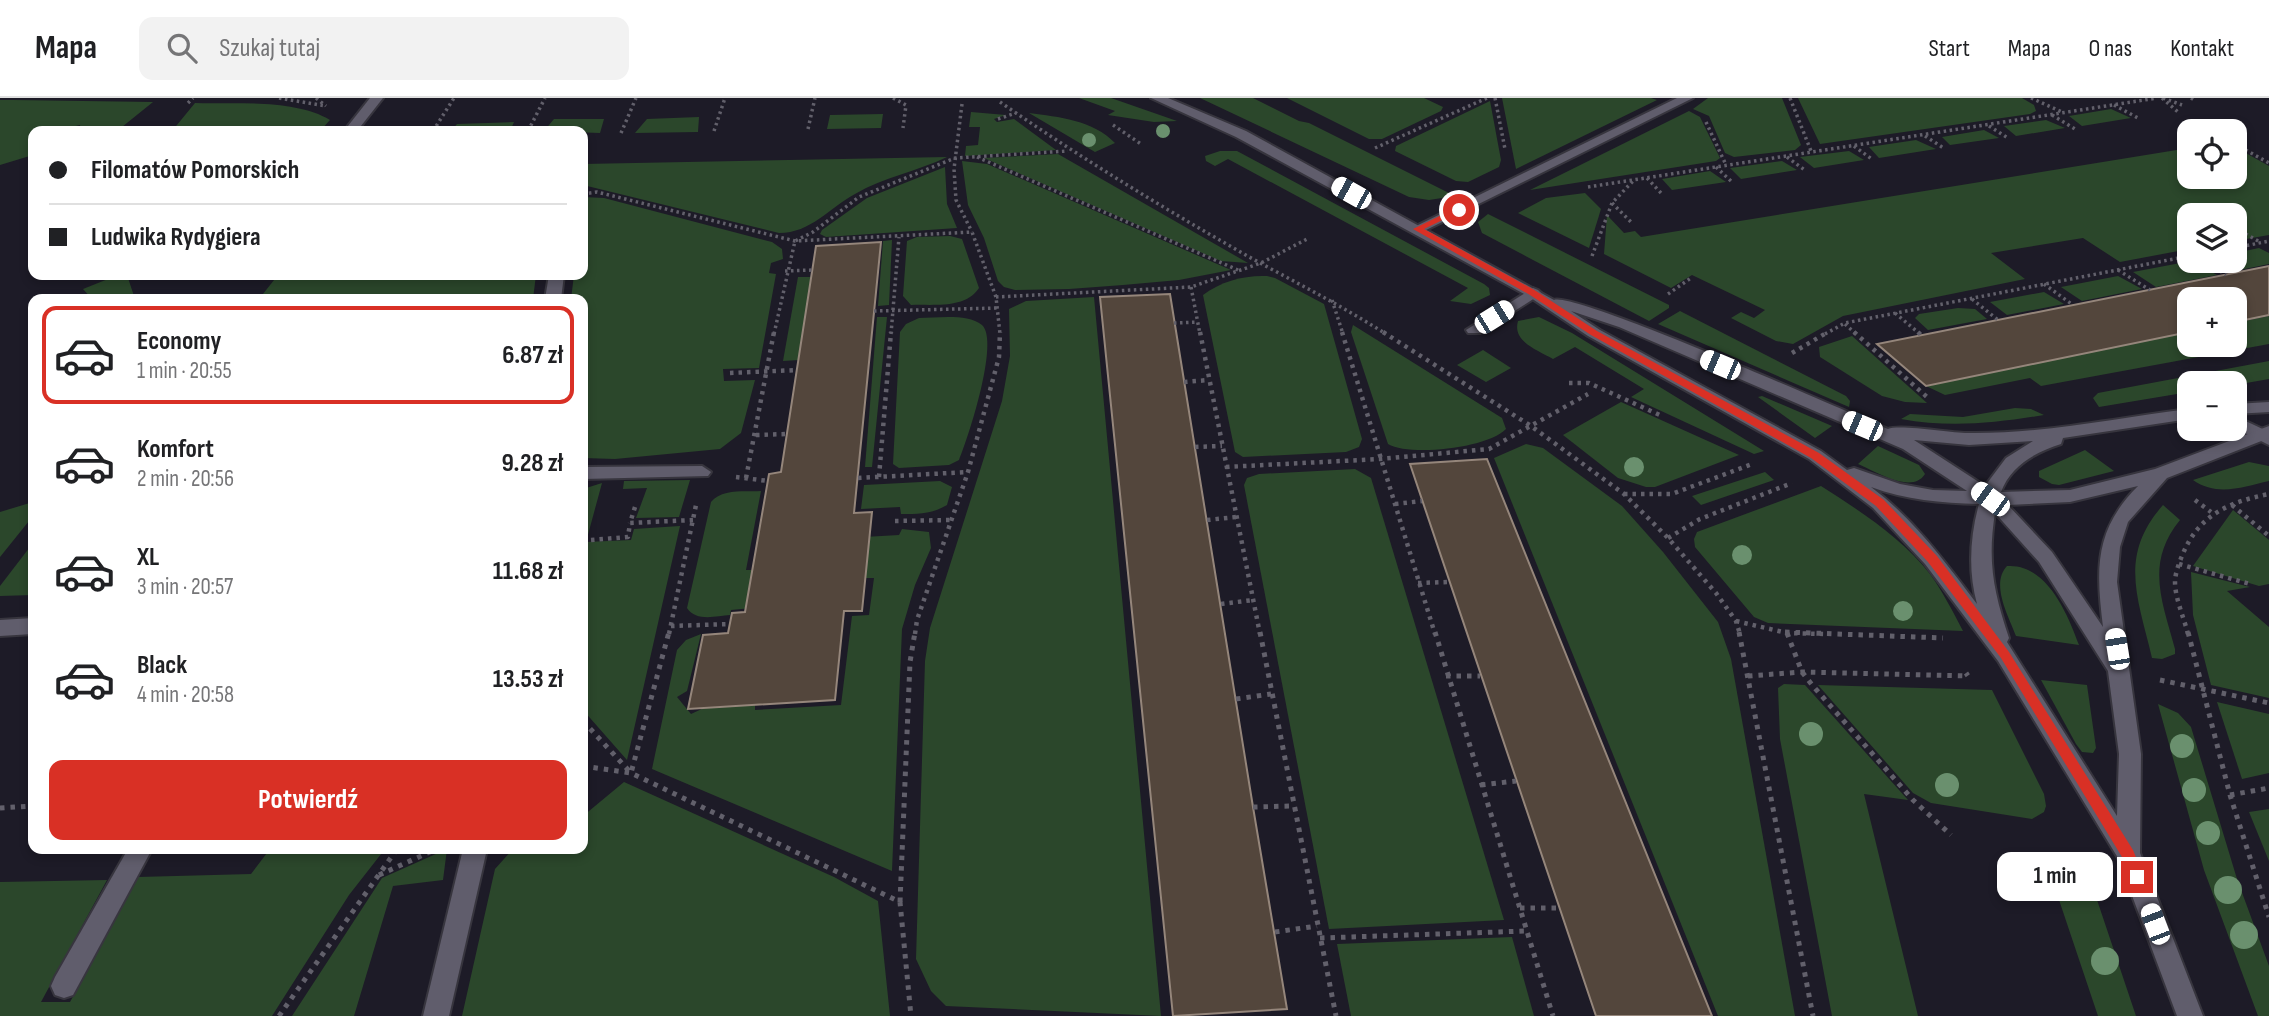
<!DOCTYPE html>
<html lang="pl">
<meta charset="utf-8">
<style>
body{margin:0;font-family:"Sofia Sans Condensed",sans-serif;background:#f2f2f2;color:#202124;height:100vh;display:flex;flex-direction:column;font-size:26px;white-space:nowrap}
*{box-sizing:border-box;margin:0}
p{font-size:23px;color:#757577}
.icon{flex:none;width:38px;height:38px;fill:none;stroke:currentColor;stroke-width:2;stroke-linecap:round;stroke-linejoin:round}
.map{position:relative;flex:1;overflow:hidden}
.panel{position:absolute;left:28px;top:196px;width:560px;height:560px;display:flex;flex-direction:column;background:#fff;border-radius:14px;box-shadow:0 4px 10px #0003}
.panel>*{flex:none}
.hud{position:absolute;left:28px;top:28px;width:560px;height:154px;border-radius:14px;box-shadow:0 4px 10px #0003;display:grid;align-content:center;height:154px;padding:0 21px;background:#fff}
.controls{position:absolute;left:2177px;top:21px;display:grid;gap:14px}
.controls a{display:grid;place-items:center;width:70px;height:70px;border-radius:14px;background:#fff;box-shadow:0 4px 10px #0003;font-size:35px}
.end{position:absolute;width:32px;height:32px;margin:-16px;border:9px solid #d93025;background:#fff;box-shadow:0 0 0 4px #fff}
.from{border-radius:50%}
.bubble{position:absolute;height:49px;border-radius:14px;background:#fff;box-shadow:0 4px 10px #0003;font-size:23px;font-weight:700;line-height:49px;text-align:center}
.car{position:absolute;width:21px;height:42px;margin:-21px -10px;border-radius:9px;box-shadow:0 0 5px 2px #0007;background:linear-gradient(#fff 24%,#345 0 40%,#fff 0 76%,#345 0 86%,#fff 0)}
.hud b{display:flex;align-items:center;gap:24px;height:66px;font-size:26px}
.hud b+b{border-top:2px solid #e0e0e0}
.hud i{width:18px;height:18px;background:#202124}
ul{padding:12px 0 0;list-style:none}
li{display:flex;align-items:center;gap:21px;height:98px;margin:0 14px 10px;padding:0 7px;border:4px solid transparent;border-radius:14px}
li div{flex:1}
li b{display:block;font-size:26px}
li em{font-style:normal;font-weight:700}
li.selected{border-color:#d93025}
li>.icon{width:63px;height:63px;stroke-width:1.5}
.action{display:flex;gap:14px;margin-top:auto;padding:14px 21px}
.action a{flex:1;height:80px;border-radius:14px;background:#d93025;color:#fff;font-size:28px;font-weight:700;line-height:80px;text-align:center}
header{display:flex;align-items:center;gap:42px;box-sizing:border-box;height:98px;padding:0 35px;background:#fff;border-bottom:2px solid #e0e0e0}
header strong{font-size:33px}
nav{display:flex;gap:38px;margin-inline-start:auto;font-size:24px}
.search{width:490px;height:63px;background:#f2f2f2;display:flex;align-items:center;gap:18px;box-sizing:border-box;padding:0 24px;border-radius:14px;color:#757577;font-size:26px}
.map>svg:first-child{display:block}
.green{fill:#2b472b}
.building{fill:#53463c;stroke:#95867b;stroke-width:2}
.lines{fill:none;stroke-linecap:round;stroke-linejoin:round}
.service-casing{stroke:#37353e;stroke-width:4}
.minor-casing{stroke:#37353e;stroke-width:4}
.tertiary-casing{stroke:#37353e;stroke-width:4}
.path-far2{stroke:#62606b;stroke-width:3.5;stroke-dasharray:2.5 3.5;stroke-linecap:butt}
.path-far1{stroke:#62606b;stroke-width:4.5;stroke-dasharray:3.5 5;stroke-linecap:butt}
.path{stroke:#62606b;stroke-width:5;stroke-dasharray:4.5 6;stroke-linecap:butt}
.service{fill:#605d6c;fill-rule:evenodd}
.minor{fill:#605d6c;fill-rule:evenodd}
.tertiary{fill:#605d6c;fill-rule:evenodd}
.tree{fill:#6a906e}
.route{fill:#d93025}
</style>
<header>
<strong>Mapa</strong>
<div class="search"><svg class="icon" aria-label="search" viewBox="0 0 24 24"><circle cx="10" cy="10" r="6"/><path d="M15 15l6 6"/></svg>Szukaj tutaj</div>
<nav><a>Start</a><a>Mapa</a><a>O nas</a><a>Kontakt</a></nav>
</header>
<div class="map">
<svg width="2269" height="918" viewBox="0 0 2269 918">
<rect width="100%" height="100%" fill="#1d1b27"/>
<g class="green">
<polygon points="1079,0 1111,0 1177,23 1154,24 1108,17 1115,13"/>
<polygon points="1200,0 1253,0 1299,23 1309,25 1455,98 1429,102 1409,99"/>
<polygon points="1287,0 1424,0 1443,9 1441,13 1382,41 1369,41"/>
<polygon points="1502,0 1651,0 1657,2 1516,71"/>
<polygon points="1708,0 1782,0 1801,47 1795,52 1734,59 1725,55 1709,18 1693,11"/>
<polygon points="1798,0 2022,0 2034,7 2036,13 2030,16 1820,46"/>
<polygon points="0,2 14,2 153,4 117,33 81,33 80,27 54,33 33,33 33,57 0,67"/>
<polygon points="1490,3 1501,62 1499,69 1468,84 1456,83 1395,53 1396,48"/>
<path d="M 195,5 C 234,6 296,1 330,22 L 320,33 L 172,33 Z"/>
<polygon points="2111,11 2131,20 2082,28 2069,18"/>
<polygon points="1689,13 1700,19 1720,60 1716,63 1530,92"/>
<polygon points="971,14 1006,17 994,21 997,24 1014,21 1056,52 965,58 966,48 978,47 980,29 969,29"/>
<path d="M 1029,15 C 1059,19 1093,22 1115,45 L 1095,54 Z"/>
<polygon points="883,16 881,30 827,31 830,17"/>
<polygon points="699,19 698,34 635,35 647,21"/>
<polygon points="554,21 604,21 600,35 544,33"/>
<polygon points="2046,22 2065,30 2016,38 2004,28"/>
<polygon points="514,24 510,33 451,33 457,26"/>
<polygon points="1984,32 1999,40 1950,47 1942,39"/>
<polygon points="1916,42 1936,51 1879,60 1869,49"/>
<polygon points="2235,49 2269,68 2269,137 2235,143 2235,117 2189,117 2189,151 2120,164 2083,140 1991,155 2025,181 1843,218 1793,246 1776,243 1731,220 1741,214 1754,220 1765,212 1692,177 1671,190 1604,156 1607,117 1624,135 1635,133 1641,139 2189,50 2189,79 2235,79"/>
<polygon points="1220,53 1237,53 1484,186 1489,190 1490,197 1471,206 1450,203 1468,190 1228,61 1215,68 1206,63 1205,58"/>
<polygon points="1849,53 1864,62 1814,70 1800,59"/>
<polygon points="1058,56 1248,165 1221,163 984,60"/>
<path d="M 947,59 C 918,73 884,79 855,96 C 829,110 811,135 779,135 L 583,87 L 583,66 Z"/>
<polygon points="962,63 987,66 1231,172 1179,182 1123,187 1069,191 1015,192 1004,189 998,183 984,140 968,107"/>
<polygon points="1782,63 1797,72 1741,81 1730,70"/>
<polygon points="945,69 947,106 957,130 826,139 820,136 822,132 867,100"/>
<polygon points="1710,73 1726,84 1672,92 1662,81"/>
<polygon points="1585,95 1601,111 1589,150 1518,115 1546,100"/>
<polygon points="583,99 604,100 772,144 782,151 783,161 771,165 769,175 776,176 759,270 723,271 724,283 755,282 741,335 720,351 615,361 583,360 583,201 571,201 574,177 583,177"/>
<polygon points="1488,116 1669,207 1669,210 1649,223 1482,135 1478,124"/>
<path d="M 950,138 L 962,141 L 979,190 C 965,211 935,206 911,207 L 903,198 L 907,143 L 917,139 Z"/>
<polygon points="892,142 889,207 878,208 883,143"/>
<polygon points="2259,150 2269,155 2269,166 2230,174 2216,163 2235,163 2235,155"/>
<polygon points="2191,163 2217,177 2156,189 2133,174"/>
<polygon points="118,177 127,177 135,201 92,201 83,191"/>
<polygon points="278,177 536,177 533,201 259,201"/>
<path d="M 1267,178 L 1275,180 L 1324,206 L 1362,341 L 1359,349 L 1346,354 L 1243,359 L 1235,354 L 1203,197 C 1221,183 1245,177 1267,178 Z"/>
<polygon points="2118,178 2142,191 2082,203 2061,189"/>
<polygon points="798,179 812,179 799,262 783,263"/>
<polygon points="2044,194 2064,206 2007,217 1990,204"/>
<polygon points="1094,199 1161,918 946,908 931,893 916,861 925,563 930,530 1002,303 1010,258 1009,211 1026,203"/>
<polygon points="1958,210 1975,211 1987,221 1928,232 1915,220 1919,216"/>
<polygon points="1680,213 1846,298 1850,303 1849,309 1658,226"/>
<polygon points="2269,218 2269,246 2041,288 2030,280 1945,297 1926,288 2189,234 2189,247 2235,247 2235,225"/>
<polygon points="877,219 887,219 872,369 865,369"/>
<path d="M 1539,219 L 1572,235 L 1764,353 L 1754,356 L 1631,299 L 1644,291 L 1575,249 L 1553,261 C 1538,252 1512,244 1518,223 Z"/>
<path d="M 919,220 C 937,220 967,215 982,227 C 1000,243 968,341 959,362 L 949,367 L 899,370 L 893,366 L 900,234 L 906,226 Z"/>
<path d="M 1353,227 L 1502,320 L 1506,331 C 1488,350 1410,359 1388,346 L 1351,234 Z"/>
<polygon points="1852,238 1927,305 1905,304 1882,298 1820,259 1819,249"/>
<polygon points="1483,252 1511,270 1486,284 1457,267"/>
<polygon points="2269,263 2269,281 2235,287 2189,285 2189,294 2099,309 2093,300 2098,295"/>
<polygon points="1762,298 1832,328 1815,340 1758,299"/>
<polygon points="1621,304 1739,357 1655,389 1646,389 1618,380 1563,337"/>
<path d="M 2015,310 L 2031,311 L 2044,317 C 1996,325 1950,330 1901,321 L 1910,316 L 1963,319 Z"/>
<polygon points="1526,346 1543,350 1622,408 1663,454 1718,524 1731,561 1795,918 1718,918 1494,360"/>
<path d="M 1878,348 L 1919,367 L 1925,376 C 1912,397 1875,373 1858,366 Z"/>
<polygon points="2085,352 2114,373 2059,387 2052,386 2039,379 2039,373"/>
<path d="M 2249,364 L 2269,368 L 2269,383 C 2243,389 2217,399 2193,382 Z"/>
<polygon points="1355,371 1371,380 1504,822 1329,831 1244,387 1247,380 1259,376"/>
<polygon points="1765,374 1774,382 1701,407 1692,398"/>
<polygon points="690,382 679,419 636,420 647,390 623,391 624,383"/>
<path d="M 940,383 L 952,389 L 947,407 C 932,416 919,416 901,416 L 900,409 L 861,411 L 864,387 Z"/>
<polygon points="602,385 586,444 631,442 634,431 680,428 627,662 583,612 583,391"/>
<path d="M 1821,388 C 1860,413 1901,439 1930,476 C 1943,494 1953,514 1963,533 L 1768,525 L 1754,519 L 1695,449 L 1694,441 L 1697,434 Z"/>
<path d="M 761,393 L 746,472 L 760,472 L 752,510 L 731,512 L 730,517 C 716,518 696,524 687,510 L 711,404 C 722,390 745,394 761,393 Z"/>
<polygon points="33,404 33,418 0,459 0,414"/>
<path d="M 2163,407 L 2180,422 C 2145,465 2162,503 2175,551 L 2175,556 L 2162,561 L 2152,560 C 2138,500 2118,458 2163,407 Z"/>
<polygon points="2233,412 2269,442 2269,486 2259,488 2193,468"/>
<polygon points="902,431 929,434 931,450 915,487 902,531 892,773 652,671 677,552 686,542 701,536 687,593 677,599 691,616 706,609 755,607 755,612 841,607 852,518 869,517 874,480 857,480 864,439 899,437"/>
<polygon points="33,445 33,497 0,498 0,488"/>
<path d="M 2007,468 C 2047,465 2068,517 2079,547 L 2016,538 C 2009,519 1990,486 2007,468 Z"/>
<polygon points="2191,474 2250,489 2227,493 2269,529 2269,600 2211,587 2193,517"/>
<polygon points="2041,582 2087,587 2096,650 2093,655 2082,654 2076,646"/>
<polygon points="1784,586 1805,587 1908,702 1864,696 1918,918 1832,918 1780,641 1778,590"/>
<polygon points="1818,587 1992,592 2044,696 2046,708 2044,714 2032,721 1931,705 1913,695"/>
<polygon points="2217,604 2269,616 2269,675 2242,681"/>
<polygon points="2158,606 2178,615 2191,629 2237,781 2269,868 2269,918 2258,918 2204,772"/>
<polygon points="624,684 834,779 878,803 890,918 462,918 495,771 513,751 583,751 583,718"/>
<polygon points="2269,711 2269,763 2249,714"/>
<polygon points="270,751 385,751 349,797 272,918 0,918 0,784 107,782 41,904 70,904 138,779 251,776"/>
<polygon points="447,751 443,782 393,788 354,918 292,918 382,780"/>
<path d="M 2043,766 C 2067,767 2075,768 2092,787 L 2136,918 L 2098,918 L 2053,784 L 2028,779 L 2032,772 Z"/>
<polygon points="1512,839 1534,918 1351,918 1337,846"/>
</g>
<g class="building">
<polygon points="881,144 854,415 872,414 862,513 844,513 835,602 688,611 703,537 728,535 732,515 745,514 769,376 781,374 816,148"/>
<polygon points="2269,168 2269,217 2235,224 2235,201 2189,201 2189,234 1926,288 1877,246"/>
<polygon points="1170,196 1253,709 1287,911 1173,918 1100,199"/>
<polygon points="1487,361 1712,918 1596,918 1410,366"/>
</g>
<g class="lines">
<defs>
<polygon id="service" points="1533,190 1538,192 1541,195 1538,198 1480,235 1468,235 1466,232"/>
<g id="minor">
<polygon points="370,0 383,0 357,33 344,33"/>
<polygon points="1677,0 1693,0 1422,134 1412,134 1410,131"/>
<polygon points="549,177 564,177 561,201 545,201"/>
<polygon points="2235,318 2269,334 2269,347 2235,330"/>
<polygon points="702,368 711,374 708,378 583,381 583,369"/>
<polygon points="33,520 33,536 0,538 0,522"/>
<polygon points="128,751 150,751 151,753 73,897 64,900 55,897 51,888 55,879"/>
<polygon points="463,751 487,751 449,918 423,918"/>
</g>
<g id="tertiary">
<path d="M 1151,0 L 1168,0 L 1246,33 L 1554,202 C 1575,193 1847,314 1888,331 C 1899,326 1951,335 1968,335 C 2043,336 2116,320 2189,311 L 2189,321 L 2063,340 L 2061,346 C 2036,354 2011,367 2001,394 L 2070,392 L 2155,371 L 2269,328 L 2269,340 L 2167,380 L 2128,424 L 2120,449 L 2117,484 L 2141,656 L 2140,755 L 2203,918 L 2177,918 L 2118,760 L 1998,563 L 1925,466 L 1873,410 L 1809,361 L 1588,238 L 1528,198 L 1236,39 ZM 1571,213 L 1619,229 L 1903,351 L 1967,393 L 1933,392 L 1900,386 L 1854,370 L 1847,372 L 1821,353 L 1600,232 ZM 1914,342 L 1969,347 L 2033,343 L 2006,360 L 1985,388 ZM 2138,388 C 2094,432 2096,471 2103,529 L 2052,454 L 2008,407 L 2070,404 ZM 1871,389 C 1906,402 1941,405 1979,406 C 1970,438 1968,474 1977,506 C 1946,465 1913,420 1871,389 ZM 1995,415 L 2039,464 L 2108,573 L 2119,656 L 2117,718 L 2007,544 L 2009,540 C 1994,495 1987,464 1995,415 Z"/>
<polygon points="2269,304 2269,314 2235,316 2235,306"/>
</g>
</defs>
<use href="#service" class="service-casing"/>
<use href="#minor" class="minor-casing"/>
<use href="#tertiary" class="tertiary-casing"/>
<g class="path-far2">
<polyline points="279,0 326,8"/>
<polyline points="316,0 326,8"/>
<polyline points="893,0 906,7 903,30"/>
<polyline points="1495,0 1505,51"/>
<polyline points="1790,0 1811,53"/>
<polyline points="2031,0 2062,14"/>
<polyline points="2162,0 2178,14"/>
<polyline points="2163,0 2182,7"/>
<polyline points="2191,0 2196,3"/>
<path d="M 1000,4 C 1084,62 1171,115 1260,165 C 1303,188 1345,210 1386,236"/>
<polyline points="188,5 193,0"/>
<polyline points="962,6 954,71 956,102 972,134"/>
<polyline points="2114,7 2138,20"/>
<polyline points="2052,17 2075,31"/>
<polyline points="998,21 1016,15"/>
<polyline points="1706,24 1726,67"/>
<polyline points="1113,27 1141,46"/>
<polyline points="1989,28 2008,40"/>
<polyline points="808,31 815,0"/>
<polyline points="433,33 454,0"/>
<polyline points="528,33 545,0"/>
<polyline points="714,33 725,0"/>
<polyline points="621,35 636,0"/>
<polyline points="1925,38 1945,51"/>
<polyline points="2235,46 2269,65"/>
<polyline points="1854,48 1873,62"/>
<polyline points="1375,50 1487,0"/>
<polyline points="977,59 1238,172"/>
<polyline points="1787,59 1806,73"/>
<polyline points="1716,69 1732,84"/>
<polyline points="1647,80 1661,95"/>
<polyline points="1588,89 2157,0"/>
<polyline points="583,96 597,94 795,143 972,134 996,199 1000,236"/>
<polyline points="1612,105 1632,125"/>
<polyline points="2178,114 2201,109 2214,117"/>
<polyline points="2235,130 2260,144"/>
<polyline points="2235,150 2269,143"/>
<polyline points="1592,158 1612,105 1634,82"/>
<polyline points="2205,163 2226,177"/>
<polyline points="2118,172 2150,192"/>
<polyline points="785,173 813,172"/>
<polyline points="2044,186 2073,207"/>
<polyline points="1191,189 1200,236"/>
<polyline points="1668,196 1691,180"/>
<polyline points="996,199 1191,189 1261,165 1309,140"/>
<polyline points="1972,201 1998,222"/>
<polyline points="1332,202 1343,236"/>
<polyline points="874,213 998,210"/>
<polyline points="1895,215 1920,236"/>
<polyline points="1174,225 1198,224"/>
<polyline points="1845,226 1856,236"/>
<polyline points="774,236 795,143 813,134 859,99 955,60 1068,53"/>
<polyline points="891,236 899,139"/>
<polyline points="1825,236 1845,225 2189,158"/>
</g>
<g class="path-far1">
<polyline points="1200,234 1260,536"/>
<polyline points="1342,234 1435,536"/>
<polyline points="1383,234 1531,328 1624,396 1668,440 1716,495 1736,523 1740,536"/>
<polyline points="1854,234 1927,299"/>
<polyline points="1918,234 1921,237"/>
<polyline points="1792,255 1828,234"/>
<polyline points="730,275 798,272"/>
<polyline points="1184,284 1209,282"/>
<polyline points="1569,285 1589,285 1662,318"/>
<polyline points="756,337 788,336"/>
<polyline points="1195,349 1222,348"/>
<polyline points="1226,369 1380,361 1489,351 1588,296"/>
<polyline points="736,379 768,383"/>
<polyline points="879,379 891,234"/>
<polyline points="746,380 774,234"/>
<polyline points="858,380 968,374"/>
<polyline points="1624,396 1672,396 1752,366"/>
<polyline points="2195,402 2211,414"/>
<polyline points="1395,406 1422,403"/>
<polyline points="2232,407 2269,438"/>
<polyline points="635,409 630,425 693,422"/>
<polyline points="1207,422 1236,419"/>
<polyline points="895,423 953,422"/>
<polyline points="1668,440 1700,421 1792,385"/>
<polyline points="591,442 628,439 630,425"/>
<polyline points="2179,466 2250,486"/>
<polyline points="1418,485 1448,484"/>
<polyline points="1221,506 1253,502"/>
<polyline points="1736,523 1787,535 1825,536"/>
<polyline points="671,528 730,526"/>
<polyline points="669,536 696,407"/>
<polyline points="915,536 917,522 968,374 999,259 1000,234"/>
<path d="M 2188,536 C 2184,520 2175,500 2175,484 C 2175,476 2179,465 2182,458 C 2198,417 2229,404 2269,396"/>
</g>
<g class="path">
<polyline points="1260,534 1336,918"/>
<polyline points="1435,534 1553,918"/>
<polyline points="1739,534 1813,918"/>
<polyline points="1785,534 1943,540"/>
<polyline points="2188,534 2230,697 2269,819"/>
<polyline points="1787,535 1802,574 1813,588 1913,702 1951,737"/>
<polyline points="1446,578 1480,578"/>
<polyline points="1748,578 1802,574 1968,578 1966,575"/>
<polyline points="2160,582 2269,605"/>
<polyline points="1236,601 1271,596"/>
<polyline points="583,623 631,675 669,534"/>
<polyline points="583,668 631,675 900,804 911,918"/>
<polyline points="1481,687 1516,683"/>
<polyline points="2230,697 2269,690"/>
<polyline points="1253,709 1293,708"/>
<polyline points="0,710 33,708"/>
<polyline points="379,777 432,753"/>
<polyline points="900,804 910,564 915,534"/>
<polyline points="1520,810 1560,810"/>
<polyline points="1275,834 1317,828"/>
<polyline points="1320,840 1526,833"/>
<polyline points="279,918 397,751"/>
</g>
<use href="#service" class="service"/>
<use href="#minor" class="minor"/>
<use href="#tertiary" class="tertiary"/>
</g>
<g class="tree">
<circle cx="1163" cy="33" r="7"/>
<circle cx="1089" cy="42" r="7"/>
<circle cx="1634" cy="369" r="10"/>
<circle cx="1742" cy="457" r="10"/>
<circle cx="1903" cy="513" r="10"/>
<circle cx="1811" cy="636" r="12"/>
<circle cx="2182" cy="648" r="12"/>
<circle cx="1947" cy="687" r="12"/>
<circle cx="2194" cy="692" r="12"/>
<circle cx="2208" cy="735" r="12"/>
<circle cx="2228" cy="792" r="14"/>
<circle cx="2244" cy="837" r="14"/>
<circle cx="2105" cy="863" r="14"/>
</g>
<polygon class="route" points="1456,110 1463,112 1424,131 1536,193 1597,233 1819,355 1884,402 1937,458 2009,554 2133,752 2144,779 2142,784 2132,784 2122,759 2001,560 1928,464 1876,408 1811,360 1591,237 1530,197 1413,131"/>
</svg>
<div class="controls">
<a><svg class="icon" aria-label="locate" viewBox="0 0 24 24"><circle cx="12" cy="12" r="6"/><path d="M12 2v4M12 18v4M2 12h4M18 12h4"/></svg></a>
<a><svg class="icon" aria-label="layers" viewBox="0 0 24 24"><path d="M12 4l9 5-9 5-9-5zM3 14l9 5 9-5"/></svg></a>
<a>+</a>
<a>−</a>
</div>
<i class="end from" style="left:1459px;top:112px"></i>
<i class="end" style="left:2137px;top:779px"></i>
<div class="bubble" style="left:1997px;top:754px;width:116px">1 min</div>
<i class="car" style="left:1351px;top:95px;rotate:299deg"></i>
<i class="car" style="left:1494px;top:219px;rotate:58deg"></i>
<i class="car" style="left:1720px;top:267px;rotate:293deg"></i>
<i class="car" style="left:1862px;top:328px;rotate:293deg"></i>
<i class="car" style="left:1990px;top:401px;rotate:306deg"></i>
<i class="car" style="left:2117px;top:551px;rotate:351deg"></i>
<i class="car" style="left:2155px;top:826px;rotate:339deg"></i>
<div class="hud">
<b><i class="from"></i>Filomatów Pomorskich</b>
<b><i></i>Ludwika Rydygiera</b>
</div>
<section class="panel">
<ul>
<li class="selected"><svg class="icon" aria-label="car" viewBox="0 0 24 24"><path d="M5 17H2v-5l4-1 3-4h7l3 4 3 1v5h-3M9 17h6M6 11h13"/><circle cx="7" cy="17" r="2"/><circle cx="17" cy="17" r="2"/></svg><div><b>Economy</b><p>1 min · 20:55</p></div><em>6.87 zł</em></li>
<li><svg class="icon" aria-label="car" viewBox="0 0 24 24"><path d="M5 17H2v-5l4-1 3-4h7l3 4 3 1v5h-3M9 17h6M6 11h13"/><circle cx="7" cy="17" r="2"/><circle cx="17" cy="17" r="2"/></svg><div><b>Komfort</b><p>2 min · 20:56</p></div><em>9.28 zł</em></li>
<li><svg class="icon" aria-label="car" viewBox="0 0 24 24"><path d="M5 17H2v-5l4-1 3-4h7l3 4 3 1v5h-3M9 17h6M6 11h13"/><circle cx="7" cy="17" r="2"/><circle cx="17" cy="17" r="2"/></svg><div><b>XL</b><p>3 min · 20:57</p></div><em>11.68 zł</em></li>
<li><svg class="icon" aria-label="car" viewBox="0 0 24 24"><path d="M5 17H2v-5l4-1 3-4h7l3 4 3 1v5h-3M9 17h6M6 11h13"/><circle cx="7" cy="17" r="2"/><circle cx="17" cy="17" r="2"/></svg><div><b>Black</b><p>4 min · 20:58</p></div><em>13.53 zł</em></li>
</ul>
<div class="action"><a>Potwierdź</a></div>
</section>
</div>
